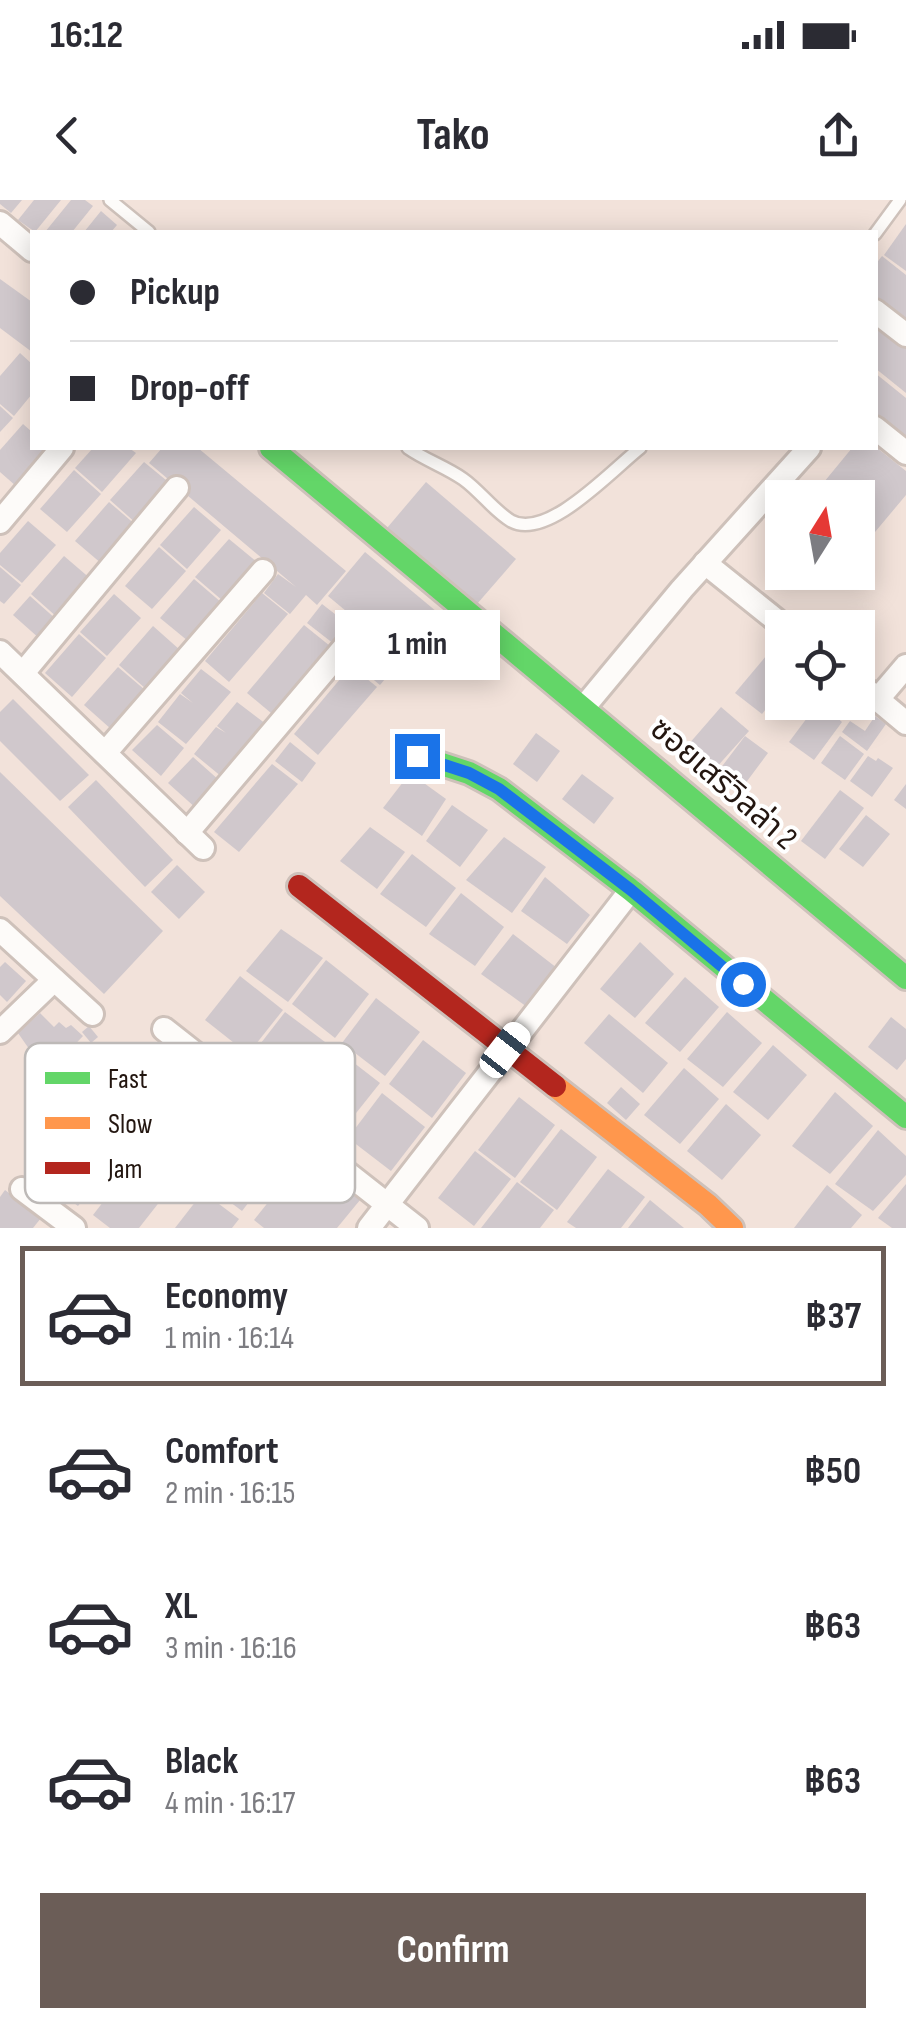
<!DOCTYPE html>
<meta charset="utf-8">
<style>
body{margin:0;font-family:"Sofia Sans Condensed","Noto Sans Thai",sans-serif;background:#f7f7f7;color:#2b2b33;height:100vh;display:flex;flex-direction:column;font-size:38px;white-space:nowrap}
*{box-sizing:border-box;margin:0}
p{font-size:32px;color:#7c7c81}
.icon{flex:none;width:55px;height:55px;fill:none;stroke:currentColor;stroke-width:2;stroke-linecap:round;stroke-linejoin:round}
.map{position:relative;height:1028px;overflow:hidden}
.details{display:flex;flex-direction:column;background:#fff;flex:1}
.details>*{flex:none}
.banner{position:absolute;left:30px;top:30px;width:848px;height:220px;border-radius:0px;box-shadow:0 5px 25px #0003;display:grid;align-content:center;height:220px;padding:0 40px;background:#fff}
.needle{width:65px;rotate:11deg}
.controls{position:absolute;left:765px;top:280px;display:grid;gap:20px}
.controls a{display:grid;place-items:center;width:110px;height:110px;border-radius:0px;background:#fff;box-shadow:0 5px 25px #0003;font-size:50px}
.end{position:absolute;width:45px;height:45px;margin:-22px;border:12px solid #1a73e8;background:#fff;box-shadow:0 0 0 5px #fff}
.from{border-radius:50%}
.bubble{position:absolute;height:70px;border-radius:0px;background:#fff;box-shadow:0 5px 25px #0003;font-size:32px;font-weight:700;line-height:70px;text-align:center}
.car{position:absolute;width:30px;height:60px;margin:-30px -15px;border-radius:12px;box-shadow:0 0 8px 2px #0007;background:linear-gradient(#fff 24%,#345 0 40%,#fff 0 76%,#345 0 86%,#fff 0)}
.banner b{display:flex;align-items:center;gap:35px;height:95px;font-size:38px}
.banner b+b{border-top:2px solid #e1e1e2}
.banner i{width:25px;height:25px;background:#2b2b33}
ul{padding:18px 0 0;list-style:none}
li{display:flex;align-items:center;gap:30px;height:140px;margin:0 20px 15px;padding:0 20px;border:5px solid transparent;border-radius:0px}
li div{flex:1}
li b{display:block;font-size:38px}
li em{font-style:normal;font-weight:700}
li.current{border-color:#6b5d57}
li>.icon{width:90px;height:90px;stroke-width:1.5}
.cta{display:flex;gap:20px;margin-top:auto;padding:20px 40px}
.cta a{flex:1;height:115px;border-radius:0px;background:#6b5d57;color:#fff;font-size:40px;font-weight:700;line-height:115px;text-align:center}
.status{display:flex;justify-content:space-between;align-items:center;height:70px;padding:0 50px;background:#fff;direction:ltr}
.status svg{height:28px;fill:currentColor}
header{display:flex;justify-content:space-between;align-items:center;height:130px;padding:0 40px;background:#fff;font-size:45px;font-weight:700}
.map>svg:first-child{display:block}
.building{fill:#d0c8cc}
.lines{fill:none;stroke-linecap:round;stroke-linejoin:round}
.lane-casing{stroke:#cec1ba;stroke-width:16}
.street-casing{stroke:#cec1ba;stroke-width:28}
.fast-casing{stroke:#cec1ba;stroke-width:28}
.slow-casing{stroke:#cec1ba;stroke-width:28}
.jam-casing{stroke:#cec1ba;stroke-width:28}
.lane{stroke:#fdfbf9;stroke-width:11}
.street{stroke:#fdfbf9;stroke-width:22}
.fast{stroke:#63d668;stroke-width:22}
.slow{stroke:#ff974d;stroke-width:22}
.jam{stroke:#b3261e;stroke-width:22}
.route{stroke:#1a73e8;stroke-width:12}
.labels{text-anchor:middle;dominant-baseline:central;stroke-width:8;stroke-linejoin:round;paint-order:stroke}
.street-label{font-size:32px;fill:#231610;stroke:#fff}
.key{fill:#fff;stroke:#bdb9b7;stroke-width:2.5}
.key-label{font-size:28px;fill:#231610}
</style>
<div class="status"><b>16:12</b><svg viewBox="0 0 49 12"><path d="M0 12V9h3v3zM5 12V6h3v6zM10 12V3h3v9zM15 12V0h3v12zM26 1h20v11H26zM47 4h2v5h-2z"/></svg></div>
<header><svg class="icon" aria-label="back" viewBox="0 0 24 24"><path d="M15 5l-7 7 7 7"/></svg>Tako<svg class="icon" aria-label="share" viewBox="0 0 24 24"><path d="M12 15V3M7 8l5-5 5 5M5 13v7h14v-7"/></svg></header>
<div class="map">
<svg width="906" height="1028" viewBox="0 0 906 1028">
<rect width="100%" height="100%" fill="#f2e2da"/>
<g class="building">
<polygon points="0,0 22,0 11,13 0,4"/>
<polygon points="34,0 61,0 35,32 18,20"/>
<polygon points="71,0 85,0 93,6 72,32 45,32"/>
<polygon points="101,11 117,25 111,32 84,32"/>
<polygon points="906,24 906,71 884,55"/>
<polygon points="882,56 906,75 906,124 875,99 875,65"/>
<polygon points="0,79 32,102 32,152 0,128"/>
<polygon points="875,119 906,143 906,193 875,168"/>
<polygon points="20,153 32,164 32,194 14,216 0,204 0,176"/>
<polygon points="875,173 906,198 906,247 875,224"/>
<polygon points="0,206 13,218 0,232"/>
<polygon points="23,224 32,232 32,248 50,248 16,286 0,272 0,250"/>
<polygon points="93,248 129,248 136,253 102,292 75,268"/>
<polygon points="162,248 198,248 346,371 317,405 306,395 290,414 264,393 278,374 296,387 149,263"/>
<polygon points="852,248 877,248 906,271 906,295 870,338 858,328 858,298 821,298 815,293"/>
<polygon points="144,262 172,285 137,324 110,300"/>
<polygon points="74,270 101,294 67,332 40,309"/>
<polygon points="426,282 516,359 477,404 387,328"/>
<polygon points="109,302 137,326 102,364 75,341"/>
<polygon points="194,307 221,330 187,369 160,345"/>
<polygon points="28,321 56,345 22,383 0,365 0,353"/>
<polygon points="229,339 257,362 223,401 195,377"/>
<polygon points="159,347 186,371 152,409 125,386"/>
<polygon points="365,352 455,427 418,471 328,396"/>
<polygon points="64,356 92,380 58,418 31,394"/>
<polygon points="0,367 21,385 4,404 0,401"/>
<polygon points="194,379 222,403 188,441 160,418"/>
<polygon points="262,393 288,414 229,482 205,461"/>
<polygon points="114,394 141,418 107,456 80,432"/>
<polygon points="30,396 57,420 40,439 13,415"/>
<polygon points="322,404 349,425 334,444 307,423"/>
<polygon points="304,425 330,446 271,513 247,493"/>
<polygon points="153,426 180,450 146,489 119,465"/>
<polygon points="79,434 106,458 72,497 45,473"/>
<polygon points="368,446 395,467 380,485 354,464"/>
<polygon points="766,456 782,470 782,489 762,514 735,493"/>
<polygon points="351,466 377,487 318,555 294,534"/>
<polygon points="118,467 145,490 111,529 84,505"/>
<polygon points="201,469 231,492 186,544 158,522 180,494 193,503 181,493"/>
<polygon points="13,499 89,575 60,601 0,541 0,512"/>
<polygon points="237,502 266,524 222,577 194,554 216,527 226,533 217,526"/>
<polygon points="819,502 846,502 835,516 842,522 814,560 789,542"/>
<polygon points="721,507 749,531 715,569 688,545"/>
<polygon points="875,516 886,524 867,551 842,532 850,521 865,531"/>
<polygon points="157,525 184,548 161,576 132,550"/>
<polygon points="536,533 560,551 537,582 513,564"/>
<polygon points="745,536 768,553 739,592 724,581 728,575 720,569"/>
<polygon points="840,536 864,554 845,580 821,563"/>
<polygon points="290,542 316,563 302,582 275,561"/>
<polygon points="868,556 876,561 878,558 893,568 872,597 850,581"/>
<polygon points="193,557 220,581 197,609 168,583"/>
<polygon points="272,564 298,584 239,652 214,632"/>
<polygon points="0,572 163,731 104,794 0,696"/>
<polygon points="410,573 446,599 422,636 383,608"/>
<polygon points="582,574 614,598 594,624 562,599"/>
<polygon points="96,580 173,660 145,687 68,607"/>
<polygon points="906,584 906,609 894,600"/>
<polygon points="840,590 864,608 825,659 801,641"/>
<polygon points="452,605 488,630 460,667 426,641"/>
<polygon points="866,615 890,634 863,667 839,649"/>
<polygon points="370,627 405,652 377,689 340,661"/>
<polygon points="504,637 546,667 512,713 466,680"/>
<polygon points="412,654 456,688 426,727 380,694"/>
<polygon points="177,665 205,692 179,719 151,692"/>
<polygon points="545,677 590,715 567,744 521,711"/>
<polygon points="461,693 504,727 475,766 429,734"/>
<polygon points="281,729 323,758 288,802 246,771"/>
<polygon points="513,734 557,768 527,807 481,774"/>
<polygon points="640,742 674,774 635,818 600,789"/>
<polygon points="326,760 369,794 335,838 292,804"/>
<polygon points="5,762 26,781 7,802 0,795 0,767"/>
<polygon points="240,776 283,810 248,854 205,820"/>
<polygon points="685,777 719,807 680,852 645,823"/>
<polygon points="376,798 420,832 385,876 342,843"/>
<polygon points="285,812 329,845 294,889 251,856"/>
<polygon points="727,812 762,843 723,887 687,859"/>
<polygon points="40,813 54,827 59,822 66,828 71,825 83,836 61,859 70,869 61,876 34,856 18,833"/>
<polygon points="609,814 668,863 643,893 584,843"/>
<polygon points="891,817 906,829 906,859 897,870 868,847"/>
<polygon points="89,826 98,837 91,843 82,832"/>
<polygon points="423,840 466,873 432,918 389,884"/>
<polygon points="773,845 807,875 768,920 733,892"/>
<polygon points="336,849 380,883 345,927 302,894"/>
<polygon points="684,868 719,899 680,944 644,915"/>
<polygon points="621,887 640,904 626,920 607,903"/>
<polygon points="835,892 873,926 830,974 792,946"/>
<polygon points="382,893 425,927 391,971 348,938"/>
<polygon points="519,897 555,925 515,978 478,950"/>
<polygon points="726,904 761,935 722,980 687,951"/>
<polygon points="93,913 129,940 78,1006 42,979"/>
<polygon points="257,918 293,945 242,1011 206,984"/>
<polygon points="561,929 597,957 557,1010 520,982"/>
<polygon points="878,930 906,956 906,975 873,1011 835,984"/>
<polygon points="144,949 179,977 139,1028 110,1028 93,1015"/>
<polygon points="475,951 511,979 474,1026 438,998"/>
<polygon points="305,956 360,1000 337,1028 264,1028 254,1020"/>
<polygon points="608,969 645,997 621,1028 576,1028 567,1022"/>
<polygon points="517,982 554,1010 540,1028 481,1028"/>
<polygon points="906,984 906,1028 892,1028 878,1018"/>
<polygon points="827,985 862,1015 851,1028 794,1028"/>
<polygon points="5,990 41,1018 33,1028 0,1028 0,997"/>
<polygon points="203,992 239,1019 232,1028 175,1028"/>
<polygon points="650,1000 684,1028 628,1028"/>
</g>
<g class="lines">
<defs>
<g id="lane">
<polyline points="110,0 149,32"/>
<polyline points="875,34 900,0"/>
<path d="M 408,248 C 425,260 446,267 463,279 C 480,291 493,310 511,321 C 547,341 611,271 640,248"/>
</g>
<g id="street">
<polyline points="0,23 32,50"/>
<polyline points="875,111 906,135"/>
<polyline points="875,228 906,253"/>
<polyline points="0,322 62,248"/>
<polyline points="705,363 786,428"/>
<polyline points="0,452 203,648"/>
<polyline points="23,473 177,288"/>
<polyline points="858,483 906,523"/>
<polyline points="877,500 906,466"/>
<polyline points="584,507 682,389 809,248"/>
<polyline points="105,553 263,371"/>
<polyline points="187,633 353,437"/>
<polyline points="0,730 92,814"/>
<polyline points="164,829 417,1028"/>
<polyline points="0,832 54,780"/>
<polyline points="22,989 74,1028"/>
<polyline points="369,1028 631,690"/>
</g>
<g id="fast">
<polyline points="271,248 906,778"/>
<polyline points="417,556 469,573 499,589 631,690 906,917"/>
</g>
<polyline id="slow" points="555,886 708,1005 732,1028"/>
<polyline id="jam" points="299,686 555,886"/>
</defs>
<use href="#lane" class="lane-casing"/>
<use href="#street" class="street-casing"/>
<use href="#fast" class="fast-casing"/>
<use href="#slow" class="slow-casing"/>
<use href="#jam" class="jam-casing"/>
<use href="#lane" class="lane"/>
<use href="#street" class="street"/>
<use href="#fast" class="fast"/>
<use href="#slow" class="slow"/>
<use href="#jam" class="jam"/>
</g>
<g class="lines">
<polyline class="route" points="417,556 469,573 499,589 631,690 743,784"/>
</g>
<g class="labels">
<g class="street-label">
<text transform="translate(723 584) rotate(41)">ซอยเสรีวิลล่า 2</text>
</g>
</g>
<rect x="25" y="843" width="330" height="160" rx="15" class="key"/>
<rect x="45" y="872" width="45" height="12" fill="#63d668"/>
<rect x="45" y="917" width="45" height="12" fill="#ff974d"/>
<rect x="45" y="962" width="45" height="12" fill="#b3261e"/>
<g class="key-label">
<text x="108" y="888">Fast</text>
<text x="108" y="933">Slow</text>
<text x="108" y="978">Jam</text>
</g>
</svg>
<div class="controls">
<a><svg class="needle" viewBox="-14 -14 28 28"><path d="M0-13l5 13h-10z" fill="#e53935"/><path d="M0 13l5-13h-10z" fill="#7c7c81"/></svg></a>
<a><svg class="icon" aria-label="locate" viewBox="0 0 24 24"><circle cx="12" cy="12" r="6"/><path d="M12 2v4M12 18v4M2 12h4M18 12h4"/></svg></a>
</div>
<i class="end from" style="left:743px;top:784px"></i>
<i class="end" style="left:417px;top:556px"></i>
<div class="bubble" style="left:335px;top:410px;width:165px">1 min</div>
<i class="car" style="left:505px;top:850px;rotate:38deg"></i>
<div class="banner">
<b><i class="from"></i>Pickup</b>
<b><i></i>Drop-off</b>
</div>
</div>
<section class="details">
<ul>
<li class="current"><svg class="icon" aria-label="car" viewBox="0 0 24 24"><path d="M5 17H2v-5l4-1 3-4h7l3 4 3 1v5h-3M9 17h6M6 11h13"/><circle cx="7" cy="17" r="2"/><circle cx="17" cy="17" r="2"/></svg><div><b>Economy</b><p>1 min · 16:14</p></div><em>฿37</em></li>
<li><svg class="icon" aria-label="car" viewBox="0 0 24 24"><path d="M5 17H2v-5l4-1 3-4h7l3 4 3 1v5h-3M9 17h6M6 11h13"/><circle cx="7" cy="17" r="2"/><circle cx="17" cy="17" r="2"/></svg><div><b>Comfort</b><p>2 min · 16:15</p></div><em>฿50</em></li>
<li><svg class="icon" aria-label="car" viewBox="0 0 24 24"><path d="M5 17H2v-5l4-1 3-4h7l3 4 3 1v5h-3M9 17h6M6 11h13"/><circle cx="7" cy="17" r="2"/><circle cx="17" cy="17" r="2"/></svg><div><b>XL</b><p>3 min · 16:16</p></div><em>฿63</em></li>
<li><svg class="icon" aria-label="car" viewBox="0 0 24 24"><path d="M5 17H2v-5l4-1 3-4h7l3 4 3 1v5h-3M9 17h6M6 11h13"/><circle cx="7" cy="17" r="2"/><circle cx="17" cy="17" r="2"/></svg><div><b>Black</b><p>4 min · 16:17</p></div><em>฿63</em></li>
</ul>
<div class="cta"><a>Confirm</a></div>
</section>
